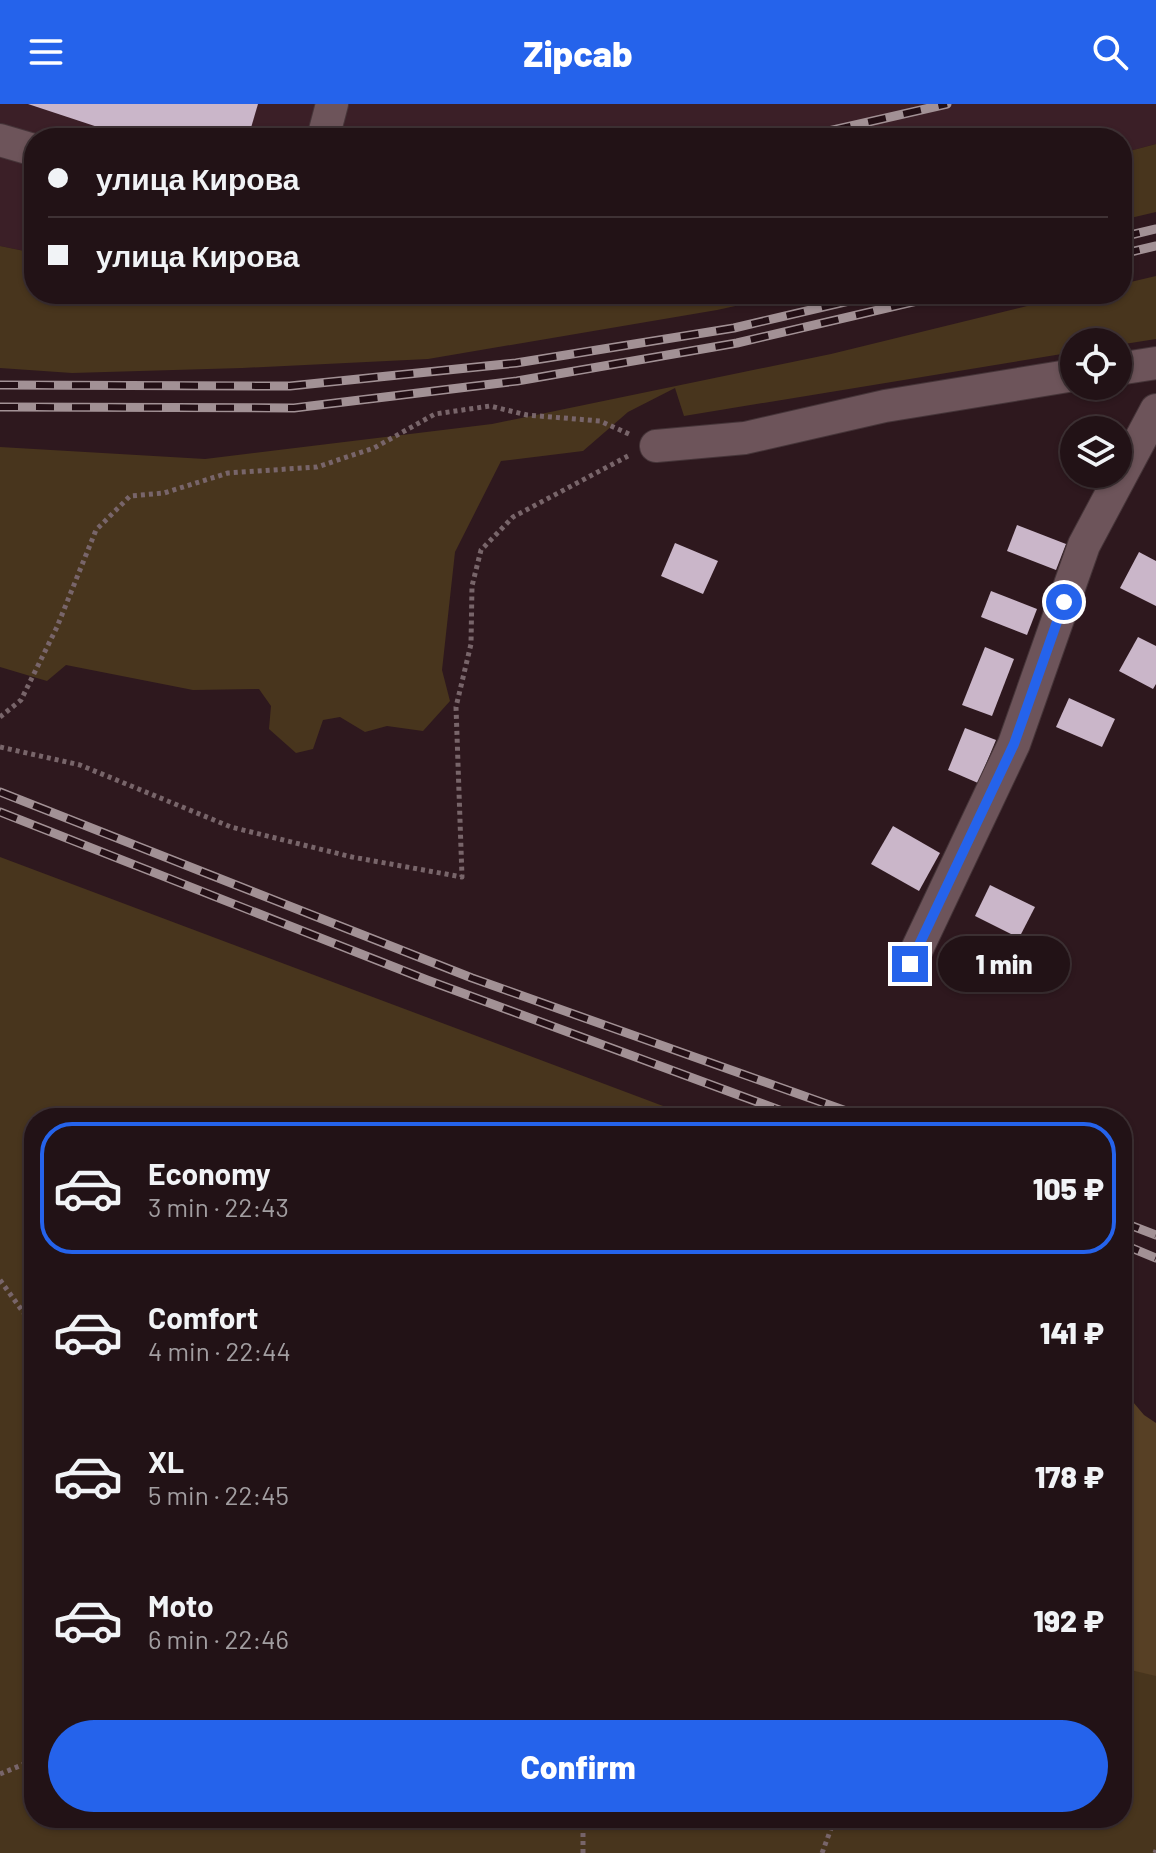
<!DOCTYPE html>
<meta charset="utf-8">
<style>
body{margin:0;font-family:Barlow,sans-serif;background:#2a1b1f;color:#f1f3f6;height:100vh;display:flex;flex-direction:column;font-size:30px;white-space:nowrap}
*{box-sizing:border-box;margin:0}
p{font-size:26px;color:#a29ea1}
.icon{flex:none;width:44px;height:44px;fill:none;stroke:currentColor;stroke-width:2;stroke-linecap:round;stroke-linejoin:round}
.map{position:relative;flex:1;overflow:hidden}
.sheet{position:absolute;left:24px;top:1004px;width:1108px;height:720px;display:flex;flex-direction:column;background:#221216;border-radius:32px;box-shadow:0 2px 6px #0004,0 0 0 2px #3f3235}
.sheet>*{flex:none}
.hud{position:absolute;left:24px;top:24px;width:1108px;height:176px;border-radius:32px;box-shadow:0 2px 6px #0004,0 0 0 2px #3f3235;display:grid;align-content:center;height:176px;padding:0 24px;background:#221216}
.fabs{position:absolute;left:1060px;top:224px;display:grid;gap:16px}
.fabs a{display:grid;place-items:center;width:72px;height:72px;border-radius:50%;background:#221216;box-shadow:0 2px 6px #0004,0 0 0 2px #3f3235;font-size:40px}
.end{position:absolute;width:36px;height:36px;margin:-18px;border:10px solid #2563eb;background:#fff;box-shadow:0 0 0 4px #fff}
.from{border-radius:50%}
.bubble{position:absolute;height:56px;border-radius:28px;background:#221216;box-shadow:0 2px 6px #0004,0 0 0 2px #3f3235;font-size:26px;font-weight:800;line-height:56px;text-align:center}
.hud b{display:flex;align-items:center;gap:28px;height:76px;font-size:30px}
.hud b+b{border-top:2px solid #3f3235}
.hud i{width:20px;height:20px;background:#f1f3f6}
ul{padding:14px 0 0;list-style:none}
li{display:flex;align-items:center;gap:24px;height:132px;margin:0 16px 12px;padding:0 8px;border:4px solid transparent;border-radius:32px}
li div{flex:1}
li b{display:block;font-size:30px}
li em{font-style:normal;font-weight:800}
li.selected{border-color:#2563eb}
li>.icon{width:72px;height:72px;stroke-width:1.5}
.action{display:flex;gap:16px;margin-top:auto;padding:16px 24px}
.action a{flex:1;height:92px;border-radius:48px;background:#2563eb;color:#fff;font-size:32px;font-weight:800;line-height:92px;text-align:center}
header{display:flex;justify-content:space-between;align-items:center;height:104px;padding:0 24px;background:#2563eb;color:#fff;font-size:36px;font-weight:800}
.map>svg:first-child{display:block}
.built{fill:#3b1f27}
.green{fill:#48351d}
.forest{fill:#574025}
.building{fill:#cab6c9}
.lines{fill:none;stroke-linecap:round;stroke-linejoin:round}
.minor-casing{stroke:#463539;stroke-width:34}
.path{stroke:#78656a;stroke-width:5;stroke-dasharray:4 4;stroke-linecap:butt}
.minor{stroke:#6d545a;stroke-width:32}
.rail-casing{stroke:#a29195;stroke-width:9}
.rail{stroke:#230f15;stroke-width:6;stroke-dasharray:18;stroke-linecap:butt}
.route{stroke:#2563eb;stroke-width:10}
</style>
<header><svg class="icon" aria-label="menu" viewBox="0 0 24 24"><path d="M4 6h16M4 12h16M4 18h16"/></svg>Zipcab<svg class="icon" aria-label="search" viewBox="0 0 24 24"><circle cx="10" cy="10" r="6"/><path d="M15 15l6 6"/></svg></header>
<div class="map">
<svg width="1156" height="1749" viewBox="0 0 1156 1749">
<rect width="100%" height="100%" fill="#2e181e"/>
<polygon class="built" points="0,0 1156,0 1156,40 1122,49 1122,34 34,34 34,149 0,142"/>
<g class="green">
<polygon points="1156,40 1156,108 1122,116 1122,49"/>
<polygon points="0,142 34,149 34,190 790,190 717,206 428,255 242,264 72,269 0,264"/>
<polygon points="1156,172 1156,235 1118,241 1118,238 1074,238 1074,248 684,312 675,284 628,308 583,347 501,357 455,448 442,566 450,597 423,627 387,622 365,628 340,613 323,616 313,645 296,649 269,625 271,602 259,585 193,586 66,561 47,577 0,563 0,343 205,355 492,320 831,250 1076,190 1122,190 1122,180"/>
<polygon points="0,753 695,1014 34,1014 34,1714 1122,1714 1122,1513 1156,1530 1156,1749 0,1749"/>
</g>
<polygon class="forest" points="1122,1285 1144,1311 1156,1319 1156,1572 1122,1564"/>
<g class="building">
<polygon points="28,0 258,0 248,34 131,34"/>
<polygon points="1017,421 1066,440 1056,466 1007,447"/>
<polygon points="675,439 718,457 703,490 661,472"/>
<polygon points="1139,448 1156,457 1156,502 1120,484"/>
<polygon points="991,487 1037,505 1027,531 981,513"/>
<polygon points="1138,533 1156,542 1156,580 1153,585 1119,567"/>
<polygon points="985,543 1014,555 992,612 962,601"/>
<polygon points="1069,594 1115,615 1102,643 1056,623"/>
<polygon points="965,624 996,636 978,679 948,666"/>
<polygon points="893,722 940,749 919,787 871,760"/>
<polygon points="990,781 1035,803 1019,834 975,812"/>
</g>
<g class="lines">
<defs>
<g id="minor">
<polyline points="323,34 332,0"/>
<polyline points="0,36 34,46"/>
<polyline points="1118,265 1156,259"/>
<polyline points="656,342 745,334 885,302 1074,271"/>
<polyline points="910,860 1014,640 1084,441 1156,306"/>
</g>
</defs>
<use href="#minor" class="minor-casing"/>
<g class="path">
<polyline points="0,613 21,596 57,523 96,426 130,392 164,389 228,369 317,363 374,344 435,310 490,302 527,311 600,317 629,330"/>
<polyline points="0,643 80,661 231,723 352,753 462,773 456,603 471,540 472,482 481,446 513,413 628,352"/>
<polyline points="0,1176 34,1223"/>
<polyline points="0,1670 34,1656"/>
<polyline points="583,1749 583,1714"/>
<polyline points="822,1749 835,1714"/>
<polyline points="1155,1749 1156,1746"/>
</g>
<use href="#minor" class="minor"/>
<defs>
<g id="rail">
<polyline points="798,34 947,0"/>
<polyline points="1122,133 1156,125"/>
<polyline points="1122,150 1156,142"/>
<polyline points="0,281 290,282 516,259 734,224 879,190"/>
<polyline points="0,303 294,304 517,277 737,239 947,190"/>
<polyline points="0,688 472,874 866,1014"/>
<polyline points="0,708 427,876 801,1014"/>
<polyline points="1122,1118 1156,1131"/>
<polyline points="1122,1140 1156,1154"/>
</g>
</defs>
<use href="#rail" class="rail-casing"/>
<use href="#rail" class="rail"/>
</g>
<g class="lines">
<polyline class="route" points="910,860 1014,640 1064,498"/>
</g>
</svg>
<div class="fabs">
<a><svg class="icon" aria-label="locate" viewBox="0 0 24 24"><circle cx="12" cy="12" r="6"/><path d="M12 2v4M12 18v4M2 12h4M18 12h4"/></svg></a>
<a><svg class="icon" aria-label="layers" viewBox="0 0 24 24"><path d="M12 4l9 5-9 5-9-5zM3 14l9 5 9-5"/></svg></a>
</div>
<i class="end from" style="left:1064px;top:498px"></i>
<i class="end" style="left:910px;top:860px"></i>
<div class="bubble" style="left:938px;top:832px;width:132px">1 min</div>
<div class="hud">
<b><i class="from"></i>улица Кирова</b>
<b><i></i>улица Кирова</b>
</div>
<section class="sheet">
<ul>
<li class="selected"><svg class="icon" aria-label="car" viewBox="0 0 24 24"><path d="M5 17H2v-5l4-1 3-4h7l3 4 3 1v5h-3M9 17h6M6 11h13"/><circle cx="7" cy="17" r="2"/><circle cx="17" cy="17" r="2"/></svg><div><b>Economy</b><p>3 min · 22:43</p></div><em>105 ₽</em></li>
<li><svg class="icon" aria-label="car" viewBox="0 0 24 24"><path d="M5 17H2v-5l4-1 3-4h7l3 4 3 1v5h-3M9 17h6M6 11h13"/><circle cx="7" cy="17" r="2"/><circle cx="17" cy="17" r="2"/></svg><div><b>Comfort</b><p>4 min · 22:44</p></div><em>141 ₽</em></li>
<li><svg class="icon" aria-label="car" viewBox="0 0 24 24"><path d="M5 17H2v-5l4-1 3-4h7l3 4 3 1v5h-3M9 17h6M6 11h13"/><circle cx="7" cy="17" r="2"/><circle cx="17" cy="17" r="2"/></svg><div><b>XL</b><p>5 min · 22:45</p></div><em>178 ₽</em></li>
<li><svg class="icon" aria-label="car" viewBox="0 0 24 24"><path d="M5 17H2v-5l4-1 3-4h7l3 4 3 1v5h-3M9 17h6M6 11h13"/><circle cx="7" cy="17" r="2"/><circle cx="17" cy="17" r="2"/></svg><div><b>Moto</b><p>6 min · 22:46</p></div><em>192 ₽</em></li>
</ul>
<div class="action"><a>Confirm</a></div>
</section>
</div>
